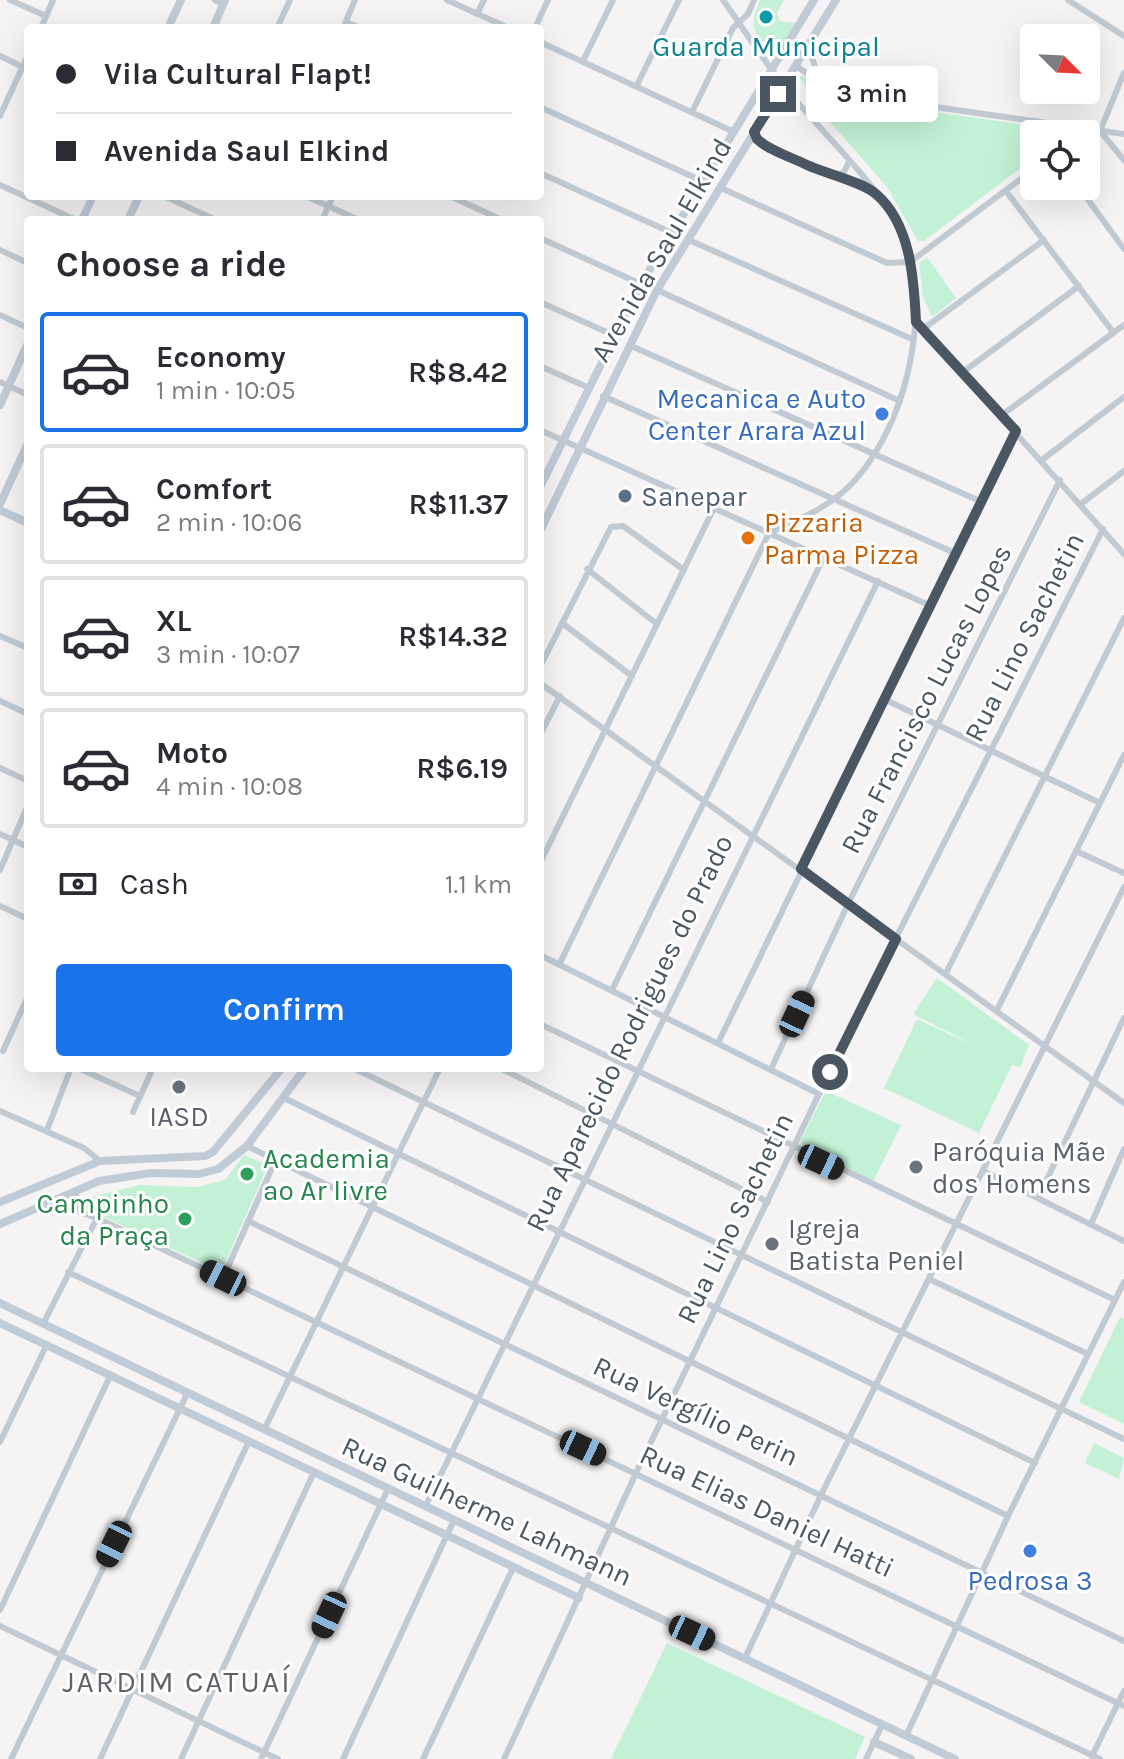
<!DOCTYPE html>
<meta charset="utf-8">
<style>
body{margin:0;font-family:Karla,sans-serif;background:#f7f7f7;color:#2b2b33;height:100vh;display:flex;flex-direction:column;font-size:30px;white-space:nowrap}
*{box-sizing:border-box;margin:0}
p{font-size:26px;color:#7c7c81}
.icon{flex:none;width:44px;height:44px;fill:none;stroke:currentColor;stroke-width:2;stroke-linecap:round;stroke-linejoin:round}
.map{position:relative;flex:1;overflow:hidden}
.panel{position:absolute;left:24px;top:216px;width:520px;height:856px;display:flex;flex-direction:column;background:#fff;border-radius:8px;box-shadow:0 8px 32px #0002}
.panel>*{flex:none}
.guide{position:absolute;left:24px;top:24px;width:520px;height:176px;border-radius:8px;box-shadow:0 8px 32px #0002;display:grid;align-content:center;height:176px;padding:0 32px;background:#fff}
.needle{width:52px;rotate:114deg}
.tools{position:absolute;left:1020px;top:24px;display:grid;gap:16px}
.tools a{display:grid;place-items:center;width:80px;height:80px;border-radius:8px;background:#fff;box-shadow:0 8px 32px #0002;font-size:40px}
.end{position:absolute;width:36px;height:36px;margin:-18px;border:10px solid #4a5661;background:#fff;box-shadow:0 0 0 4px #fff}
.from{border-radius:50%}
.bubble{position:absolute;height:56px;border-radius:8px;background:#fff;box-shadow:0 8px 32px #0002;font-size:26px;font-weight:600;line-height:56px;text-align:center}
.car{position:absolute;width:24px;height:48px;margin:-24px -12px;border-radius:10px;box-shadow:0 0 6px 2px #0007;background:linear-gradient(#222 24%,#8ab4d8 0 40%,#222 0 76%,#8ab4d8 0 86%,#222 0)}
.guide b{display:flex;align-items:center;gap:28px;height:76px;font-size:30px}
.guide b+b{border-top:2px solid #e1e1e2}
.guide i{width:20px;height:20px;background:#2b2b33}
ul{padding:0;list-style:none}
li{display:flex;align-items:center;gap:24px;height:120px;margin:0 16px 12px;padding:0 16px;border:4px solid #e1e1e2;border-radius:8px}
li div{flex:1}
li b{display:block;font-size:30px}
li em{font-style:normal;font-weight:600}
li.current{border-color:#1a73e8}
li>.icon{width:72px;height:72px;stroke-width:1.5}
h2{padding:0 32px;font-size:36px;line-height:96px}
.pay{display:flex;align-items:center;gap:20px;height:88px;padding:0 32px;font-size:30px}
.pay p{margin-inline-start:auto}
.action{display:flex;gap:16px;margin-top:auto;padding:16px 32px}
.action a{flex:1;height:92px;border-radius:8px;background:#1a73e8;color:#fff;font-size:32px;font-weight:600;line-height:92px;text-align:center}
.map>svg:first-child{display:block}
.green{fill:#c3f1d5}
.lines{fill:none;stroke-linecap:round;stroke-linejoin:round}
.street{stroke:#c1cad2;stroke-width:6}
.secondary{stroke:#c1cbd6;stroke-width:8}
.route{stroke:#4a5661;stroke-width:10}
.culture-dot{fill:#0f9aa8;stroke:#fff;stroke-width:3}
.shop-dot{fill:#3f7fe0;stroke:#fff;stroke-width:3}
.service-dot{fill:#5c6f8a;stroke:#fff;stroke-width:3}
.food-dot{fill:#e8710a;stroke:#fff;stroke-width:3}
.worship-dot{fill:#6b7280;stroke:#fff;stroke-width:3}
.leisure-dot{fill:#2e9e5b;stroke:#fff;stroke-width:3}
.labels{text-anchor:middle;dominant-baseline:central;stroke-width:6;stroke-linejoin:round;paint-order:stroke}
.culture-label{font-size:28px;fill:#0d838f;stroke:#fff}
.street-label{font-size:28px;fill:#4a5661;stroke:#fff}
.shop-label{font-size:28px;fill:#366cbe;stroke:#fff;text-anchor:end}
.service-label{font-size:28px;fill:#4e5e75;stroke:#fff;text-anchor:start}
.food-label{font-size:28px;fill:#c56008;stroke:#fff;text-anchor:start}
.worship-label{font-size:28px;fill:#5b616d;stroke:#fff;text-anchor:start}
.leisure-label{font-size:28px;fill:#27864d;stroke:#fff;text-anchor:start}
.neighbourhood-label{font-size:30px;letter-spacing:2px;fill:#5f6368;stroke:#fff}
</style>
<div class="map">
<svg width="1124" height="1759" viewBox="0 0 1124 1759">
<rect width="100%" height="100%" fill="#f5f3f3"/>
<g class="green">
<path d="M 760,0 L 784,0 L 777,13 L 780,21 L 795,23 L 778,52 L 767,51 C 753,31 749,23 760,0 Z"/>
<polygon points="799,76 808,77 840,99 1019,124 1034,143 1034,158 924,241 918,241 887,187 817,107"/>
<polygon points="927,257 956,298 932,317 923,297 919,263"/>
<polygon points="937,978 1029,1045 1020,1068 1012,1065 979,1133 884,1088 917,1019 979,1048 913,1014"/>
<polygon points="826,1091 901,1125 873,1182 802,1146 801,1139"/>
<polygon points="244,1155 268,1165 221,1272 83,1207 87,1198 140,1185 197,1187 225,1180"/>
<polygon points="1120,1317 1124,1319 1124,1424 1079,1402"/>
<polygon points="1094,1443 1124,1458 1119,1479 1085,1463"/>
<polygon points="667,1643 865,1737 855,1759 611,1759"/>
</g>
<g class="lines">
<g class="street">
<polyline points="10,0 46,16"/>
<polyline points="215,0 223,4"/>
<polyline points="447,0 509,28"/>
<path d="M 723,0 C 743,28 762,58 783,85 C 819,130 866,171 895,221 C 937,295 910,418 856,479 C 833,506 800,519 769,533"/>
<polyline points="1068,0 1124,36"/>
<polyline points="477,14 484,0"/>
<polyline points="346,22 360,28"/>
<polyline points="41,28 53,0"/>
<polyline points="277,28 290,0"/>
<polyline points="343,28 355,0"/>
<polyline points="535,28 548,0"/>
<polyline points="540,42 732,131"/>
<polyline points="808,47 820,80"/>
<polyline points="0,56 23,67"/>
<polyline points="583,61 613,0"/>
<polyline points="796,66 837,93 1124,134"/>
<polyline points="1124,73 1100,131 1124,160"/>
<polyline points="637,85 679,0"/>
<polyline points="540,107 702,181"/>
<polyline points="692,112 733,28 748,14 754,0"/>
<polyline points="0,116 28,55"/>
<polyline points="1035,121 1043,134"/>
<polyline points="754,132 765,145 872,192"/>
<polyline points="540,173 670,232"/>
<polyline points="835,177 844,172 849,162"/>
<polyline points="0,185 76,220"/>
<polyline points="1078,186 1124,249"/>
<polyline points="721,188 887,263 910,262 1034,169"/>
<polyline points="1006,191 1113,332"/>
<polyline points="164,196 216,220"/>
<polyline points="306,196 359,220"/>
<polyline points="450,196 502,220"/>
<polyline points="322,220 333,196"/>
<polyline points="540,238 641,284"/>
<polyline points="689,240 912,339"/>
<polyline points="0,250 28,263"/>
<polyline points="657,290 900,401"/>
<polyline points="540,302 613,335"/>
<polyline points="0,315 28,328"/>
<polyline points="916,322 1124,554"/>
<polyline points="923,329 1044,240"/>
<polyline points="629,345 982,502"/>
<polyline points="540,366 587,387"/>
<polyline points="963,372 1079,286"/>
<polyline points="0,382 28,395"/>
<polyline points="603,396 957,554"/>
<polyline points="1002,415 1124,325"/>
<polyline points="540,430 931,606"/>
<polyline points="1042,460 1124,397"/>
<polyline points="1081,504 1124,471"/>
<polyline points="587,569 657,624"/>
<polyline points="562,623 632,676"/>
<polyline points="0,636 28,648"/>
<polyline points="540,667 611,527 623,526 684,570"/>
<polyline points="540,683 1124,1103"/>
<polyline points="884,699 1100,803"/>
<polyline points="0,701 28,714"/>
<polyline points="540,735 560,696"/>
<polyline points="0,768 28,781"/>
<polyline points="0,834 28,847"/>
<polyline points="1076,851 1124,873"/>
<polyline points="540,863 714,508"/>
<polyline points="0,870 28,805"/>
<polyline points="0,906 28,919"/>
<polyline points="540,955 819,1094"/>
<polyline points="559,965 769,533"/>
<polyline points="946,973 1124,618"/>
<polyline points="612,990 824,557"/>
<polyline points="997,1010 1124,755"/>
<polyline points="540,1024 1115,1300"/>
<polyline points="718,1043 1016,431"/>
<polyline points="3,1051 28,996"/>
<polyline points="78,1068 140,1096"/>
<polyline points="353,1068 1124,1439"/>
<polyline points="500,1068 768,1202"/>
<polyline points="771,1069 848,904 1060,480"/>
<polyline points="282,1097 1035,1463"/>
<polyline points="0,1111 84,1148 100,1161"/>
<polyline points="133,1112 153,1068"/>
<polyline points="47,1130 71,1068"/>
<polyline points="247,1146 1008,1516"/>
<polyline points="983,1171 1124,1241"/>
<polyline points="75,1190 78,1204 86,1214"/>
<polyline points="1038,1198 1124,1018"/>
<polyline points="48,1201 97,1218 1124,1706"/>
<polyline points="248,1221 1124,1641"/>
<polyline points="1091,1224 1124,1149"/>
<polyline points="68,1272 1100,1759"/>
<polyline points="223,1278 276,1159"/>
<polyline points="929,1279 1088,1354"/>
<polyline points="43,1324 97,1218"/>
<polyline points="264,1430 440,1068"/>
<polyline points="0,1442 47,1344"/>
<polyline points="425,1507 878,581"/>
<polyline points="0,1610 111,1374"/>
<polyline points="0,1626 278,1759"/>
<polyline points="745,1658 821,1495 1124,887"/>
<polyline points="906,1736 1008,1516 1124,1282"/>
<polyline points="1092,1756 1124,1691"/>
<polyline points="11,1759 187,1394"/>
<polyline points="100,1759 249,1441"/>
<polyline points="181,1759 314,1472"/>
<polyline points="261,1759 388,1489"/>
<polyline points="343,1759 454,1520"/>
<polyline points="423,1759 513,1568"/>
<polyline points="504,1759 636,1473 861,1007 1103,529"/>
<polyline points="866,1759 882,1725"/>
</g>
<g class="secondary">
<polyline points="168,28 181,0"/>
<polyline points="213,28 225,0"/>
<polyline points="82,220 93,196"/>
<polyline points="128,220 139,196"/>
<polyline points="0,405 28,343"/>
<polyline points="540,487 641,284 814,0"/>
<polyline points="0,504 28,443"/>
<polyline points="0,510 28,523"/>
<polyline points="540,531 657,290 836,0"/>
<polyline points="0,1202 100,1161 205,1156 213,1152 282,1068"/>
<polyline points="0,1224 99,1181 151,1173 199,1174 218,1169 247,1146 305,1068"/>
<polyline points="0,1303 955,1759"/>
<polyline points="0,1323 579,1598"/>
<polyline points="874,1742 911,1759"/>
</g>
</g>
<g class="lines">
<path class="route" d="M 778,94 L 754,132 L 757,139 C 770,151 791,157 807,165 C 824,173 863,182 876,194 C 911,224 914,280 916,322 L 1016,431 L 801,869 L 896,939 L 830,1072"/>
</g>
<circle class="culture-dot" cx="766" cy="17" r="8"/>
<g class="shop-dot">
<circle cx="882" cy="414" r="8"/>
<circle cx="1030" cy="1551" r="8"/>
</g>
<circle class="service-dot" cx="625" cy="496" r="8"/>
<circle class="food-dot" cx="748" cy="538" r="8"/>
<g class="worship-dot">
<circle cx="179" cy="1087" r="8"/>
<circle cx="916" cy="1167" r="8"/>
<circle cx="772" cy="1244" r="8"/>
</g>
<g class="leisure-dot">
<circle cx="247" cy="1174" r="8"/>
<circle cx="185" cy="1219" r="8"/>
</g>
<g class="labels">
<g class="culture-label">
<text x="766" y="46">Guarda Municipal</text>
</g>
<g class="street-label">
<text transform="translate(661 250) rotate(-60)">Avenida Saul Elkind</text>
<text transform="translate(1024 637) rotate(-63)">Rua Lino Sachetin</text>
<text transform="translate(926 699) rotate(-63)">Rua Francisco Lucas Lopes</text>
<text transform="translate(629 1033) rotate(-64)">Rua Aparecido Rodrigues do Prado</text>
<text transform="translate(735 1218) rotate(-64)">Rua Lino Sachetin</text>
<text transform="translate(696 1411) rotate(25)">Rua Vergílio Perin</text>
<text transform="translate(487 1511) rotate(25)">Rua Guilherme Lahmann</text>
<text transform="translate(767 1511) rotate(25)">Rua Elias Daniel Hatti</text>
</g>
<g class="shop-label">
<text x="866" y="398">Mecanica e Auto<tspan x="866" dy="32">Center Arara Azul</tspan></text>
<text x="1030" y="1580" text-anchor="middle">Pedrosa 3</text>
</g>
<g class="service-label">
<text x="641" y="496">Sanepar</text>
</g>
<g class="food-label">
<text x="764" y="522">Pizzaria<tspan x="764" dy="32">Parma Pizza</tspan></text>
</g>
<g class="worship-label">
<text x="179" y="1116" text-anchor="middle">IASD</text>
<text x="932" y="1151">Paróquia Mãe<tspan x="932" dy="32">dos Homens</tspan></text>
<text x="788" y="1228">Igreja<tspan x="788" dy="32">Batista Peniel</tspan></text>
</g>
<g class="leisure-label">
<text x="263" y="1158">Academia<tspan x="263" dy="32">ao Ar livre</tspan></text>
<text x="169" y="1203" text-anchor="end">Campinho<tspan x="169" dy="32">da Praça</tspan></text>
</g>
<g class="neighbourhood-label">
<text x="177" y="1682">JARDIM CATUAÍ</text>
</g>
</g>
</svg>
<div class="tools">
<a><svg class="needle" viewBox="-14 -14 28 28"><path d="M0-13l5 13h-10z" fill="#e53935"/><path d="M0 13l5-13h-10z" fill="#7c7c81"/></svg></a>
<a><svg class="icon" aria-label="locate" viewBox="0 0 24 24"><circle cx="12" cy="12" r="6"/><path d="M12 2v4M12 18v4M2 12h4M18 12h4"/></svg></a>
</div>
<i class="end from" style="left:830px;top:1072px"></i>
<i class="end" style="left:778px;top:94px"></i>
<div class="bubble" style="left:806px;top:66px;width:132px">3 min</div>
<i class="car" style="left:797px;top:1014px;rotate:25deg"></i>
<i class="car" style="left:821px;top:1162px;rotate:115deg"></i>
<i class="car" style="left:223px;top:1278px;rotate:296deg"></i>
<i class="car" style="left:583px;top:1448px;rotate:115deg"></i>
<i class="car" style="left:114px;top:1544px;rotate:206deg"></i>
<i class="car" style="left:329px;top:1615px;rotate:205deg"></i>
<i class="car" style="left:692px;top:1633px;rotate:115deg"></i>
<div class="guide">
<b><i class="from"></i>Vila Cultural Flapt!</b>
<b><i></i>Avenida Saul Elkind</b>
</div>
<section class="panel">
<h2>Choose a ride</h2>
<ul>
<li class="current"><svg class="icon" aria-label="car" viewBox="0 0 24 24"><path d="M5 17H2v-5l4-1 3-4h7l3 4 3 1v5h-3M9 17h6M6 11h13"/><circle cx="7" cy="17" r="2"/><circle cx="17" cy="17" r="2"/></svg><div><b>Economy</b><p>1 min · 10:05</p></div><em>R$8.42</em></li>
<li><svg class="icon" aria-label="car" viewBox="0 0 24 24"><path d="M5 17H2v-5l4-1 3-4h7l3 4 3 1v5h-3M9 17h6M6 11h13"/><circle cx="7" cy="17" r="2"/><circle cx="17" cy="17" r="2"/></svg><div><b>Comfort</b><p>2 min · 10:06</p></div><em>R$11.37</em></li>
<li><svg class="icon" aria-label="car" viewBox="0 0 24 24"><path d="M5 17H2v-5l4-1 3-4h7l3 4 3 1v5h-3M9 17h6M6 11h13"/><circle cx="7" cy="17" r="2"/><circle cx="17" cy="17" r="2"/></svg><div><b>XL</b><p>3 min · 10:07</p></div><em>R$14.32</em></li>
<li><svg class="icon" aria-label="car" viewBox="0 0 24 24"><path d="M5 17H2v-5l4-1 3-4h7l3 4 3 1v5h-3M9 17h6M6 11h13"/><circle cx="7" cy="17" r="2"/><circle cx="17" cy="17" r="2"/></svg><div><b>Moto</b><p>4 min · 10:08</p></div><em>R$6.19</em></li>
</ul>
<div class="pay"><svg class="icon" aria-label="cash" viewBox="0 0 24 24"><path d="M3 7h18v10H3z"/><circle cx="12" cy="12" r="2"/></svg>Cash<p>1.1 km</p></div>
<div class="action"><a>Confirm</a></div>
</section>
</div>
